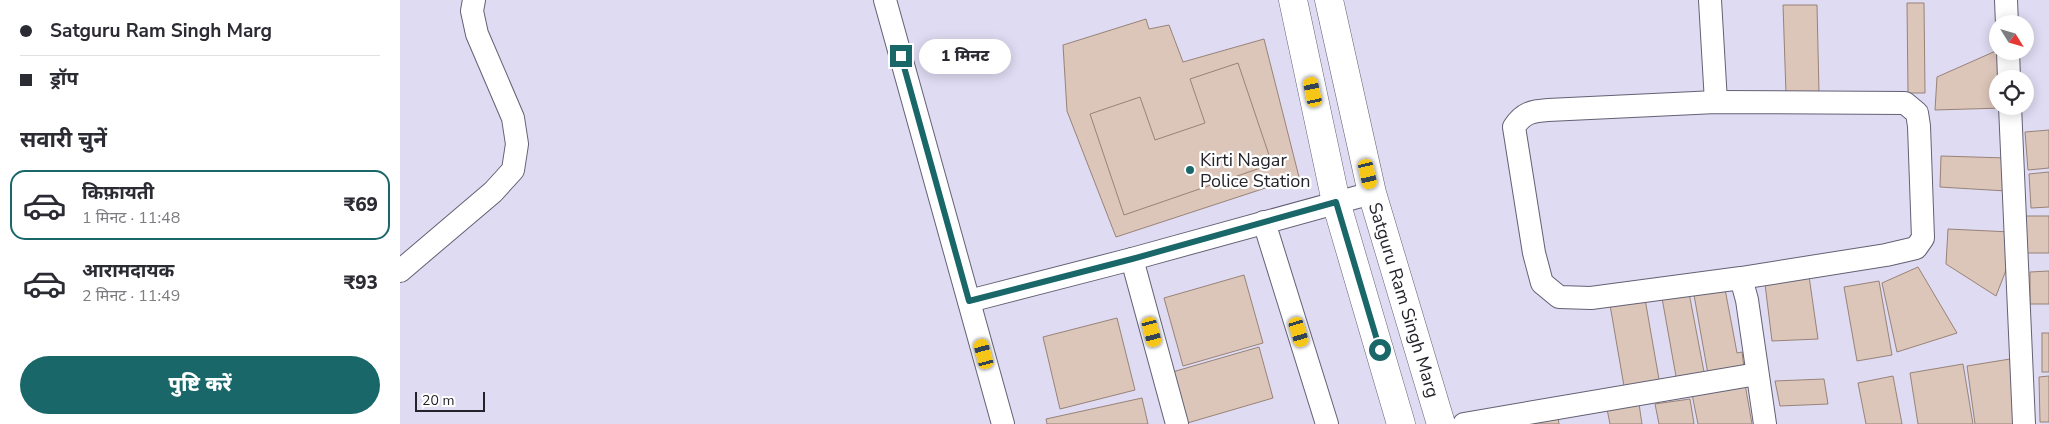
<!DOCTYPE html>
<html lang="hi">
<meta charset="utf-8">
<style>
body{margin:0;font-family:"Nunito Sans","Noto Sans Devanagari",sans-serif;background:#f7f7f7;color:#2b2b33;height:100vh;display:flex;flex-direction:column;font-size:19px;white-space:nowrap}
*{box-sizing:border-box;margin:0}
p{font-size:16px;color:#7c7c81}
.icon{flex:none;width:28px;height:28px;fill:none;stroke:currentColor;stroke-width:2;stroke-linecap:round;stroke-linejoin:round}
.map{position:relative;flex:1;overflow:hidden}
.side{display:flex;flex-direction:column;background:#fff;width:400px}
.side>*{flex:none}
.top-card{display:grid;align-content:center;height:110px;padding:0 20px;background:#fff}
.needle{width:32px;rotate:127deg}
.controls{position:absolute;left:1589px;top:15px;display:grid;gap:10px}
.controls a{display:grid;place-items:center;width:45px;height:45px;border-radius:50%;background:#fff;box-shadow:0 2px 12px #0003;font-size:25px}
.scale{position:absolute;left:15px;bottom:12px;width:70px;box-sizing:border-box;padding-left:5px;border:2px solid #24232b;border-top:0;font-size:14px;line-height:18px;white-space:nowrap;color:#24232b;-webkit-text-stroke:4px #fff;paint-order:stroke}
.end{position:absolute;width:22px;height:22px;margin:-11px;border:6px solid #196769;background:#fff;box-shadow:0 0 0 2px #fff}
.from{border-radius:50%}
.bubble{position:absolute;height:35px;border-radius:18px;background:#fff;box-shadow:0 2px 12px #0003;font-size:16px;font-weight:800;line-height:35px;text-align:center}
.car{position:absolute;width:15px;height:30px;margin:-15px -8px;border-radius:6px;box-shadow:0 0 4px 1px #0007;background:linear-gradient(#f5c518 24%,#345 0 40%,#f5c518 0 76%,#345 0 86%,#f5c518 0)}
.top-card b{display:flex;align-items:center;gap:18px;height:48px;font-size:19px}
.top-card b+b{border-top:1px solid #e1e1e2}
.top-card i{width:12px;height:12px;background:#2b2b33}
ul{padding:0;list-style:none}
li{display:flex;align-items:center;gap:15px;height:70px;margin:0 10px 8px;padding:0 10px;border:2px solid transparent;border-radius:15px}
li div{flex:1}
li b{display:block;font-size:19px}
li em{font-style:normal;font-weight:800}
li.on{border-color:#196769}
li>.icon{width:45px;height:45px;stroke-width:1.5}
h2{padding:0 20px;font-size:22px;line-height:60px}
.primary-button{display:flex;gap:10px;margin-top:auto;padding:10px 20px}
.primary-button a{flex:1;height:58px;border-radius:30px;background:#196769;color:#fff;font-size:20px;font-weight:800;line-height:58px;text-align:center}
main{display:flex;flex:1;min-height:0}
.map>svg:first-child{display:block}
.building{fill:#dcc5b9;stroke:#988378}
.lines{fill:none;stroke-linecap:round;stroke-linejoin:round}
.minor-casing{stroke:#636174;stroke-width:24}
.major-casing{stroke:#636174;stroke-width:29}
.minor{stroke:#fff;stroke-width:22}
.major{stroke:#fff;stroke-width:28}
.route{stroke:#196769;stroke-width:6}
.poi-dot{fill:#196769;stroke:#fff;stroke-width:2}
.labels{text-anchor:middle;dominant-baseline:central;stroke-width:4.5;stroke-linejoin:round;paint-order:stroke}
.poi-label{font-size:18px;fill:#24232b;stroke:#fff;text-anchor:start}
.street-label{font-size:18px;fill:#24232b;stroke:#fff}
</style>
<main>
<section class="side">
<div class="top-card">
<b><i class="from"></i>Satguru Ram Singh Marg</b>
<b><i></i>ड्रॉप</b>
</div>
<h2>सवारी चुनें</h2>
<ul>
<li class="on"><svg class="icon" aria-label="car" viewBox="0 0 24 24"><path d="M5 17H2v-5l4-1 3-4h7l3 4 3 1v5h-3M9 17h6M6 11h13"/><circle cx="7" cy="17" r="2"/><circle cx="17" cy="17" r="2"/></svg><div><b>किफ़ायती</b><p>1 मिनट · 11:48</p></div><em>₹69</em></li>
<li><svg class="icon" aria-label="car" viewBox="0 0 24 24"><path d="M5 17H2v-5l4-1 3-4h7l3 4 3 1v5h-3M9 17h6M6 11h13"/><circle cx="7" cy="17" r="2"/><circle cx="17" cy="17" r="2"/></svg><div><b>आरामदायक</b><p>2 मिनट · 11:49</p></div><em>₹93</em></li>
</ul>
<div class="primary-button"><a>पुष्टि करें</a></div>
</section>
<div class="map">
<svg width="1649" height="424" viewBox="0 0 1649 424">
<rect width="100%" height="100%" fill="#dedbf2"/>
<g class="building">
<polygon points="1507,3 1524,3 1525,93 1508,93"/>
<polygon points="1383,5 1417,5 1419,93 1386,94"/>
<polygon points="746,19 749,29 769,25 783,62 864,39 899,177 716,237 667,111 663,45"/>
<polygon points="1598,50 1602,79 1598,79 1598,106 1602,108 1535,110 1537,77"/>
<polygon points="838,63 872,164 724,215 690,114 740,97 755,140 805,123 790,79"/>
<polygon points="1649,130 1649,168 1628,170 1625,132"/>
<polygon points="1541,156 1606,158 1606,191 1540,187"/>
<polygon points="1649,172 1649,207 1631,208 1629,174"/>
<rect x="1625" y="216" width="24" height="37"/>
<polygon points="1548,229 1611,232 1608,265 1596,296 1546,264"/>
<polygon points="1518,267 1557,333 1497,352 1482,283"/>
<polygon points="1649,271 1649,304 1630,304 1630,272"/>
<polygon points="844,275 863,343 783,366 764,298"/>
<polygon points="1409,276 1418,339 1372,341 1365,284"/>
<polygon points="1479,281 1492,355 1457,361 1444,287"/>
<polygon points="1325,289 1337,353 1342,352 1344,368 1308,374 1294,295"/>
<polygon points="1289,293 1305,377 1277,382 1262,298"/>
<polygon points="1245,299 1260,385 1225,392 1210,305"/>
<polygon points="717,318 735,390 660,409 643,337"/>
<rect x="1642" y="333" width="7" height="39"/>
<polygon points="859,347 873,398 784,424 769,373"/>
<polygon points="1610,359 1619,424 1575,424 1567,366"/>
<polygon points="1563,364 1573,424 1518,424 1510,373"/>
<polygon points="1493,376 1502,424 1466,424 1458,383"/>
<polygon points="1649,376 1649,422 1640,422 1639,377"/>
<polygon points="1424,379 1428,404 1380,406 1375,381"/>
<polygon points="1345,384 1352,424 1298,424 1292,394"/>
<polygon points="742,398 748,424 647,424 646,419"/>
<polygon points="1290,399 1294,424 1259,424 1255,404"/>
<polygon points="1239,404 1242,424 1210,424 1207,409"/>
<polygon points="1158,417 1159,424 1112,424"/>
</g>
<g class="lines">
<defs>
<g id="minor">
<polyline points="485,0 603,424"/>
<polyline points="1310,0 1316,102"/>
<polyline points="1606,0 1607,24"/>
<polyline points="1608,51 1609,79"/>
<polyline points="1610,106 1624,424"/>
<polyline points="864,222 927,424"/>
<polyline points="732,259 777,424"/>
<polyline points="0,271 93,192 113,170 117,144 113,118 77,34 72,11 74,0"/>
<path d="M 1341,278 L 1486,255 L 1516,248 L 1523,238 L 1519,126 L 1517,113 L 1505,103 L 1316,102 L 1148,110 C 1132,111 1123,113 1114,127 L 1134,253 L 1142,283 L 1159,297 L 1191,298 L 1341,278 L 1347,300 L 1365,424"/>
<polyline points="569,301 732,259 972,193"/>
<polyline points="1064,424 1357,374"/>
</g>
<g id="major">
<polyline points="893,0 936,202 1001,424"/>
<polyline points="929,0 972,193 1041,424"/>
</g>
</defs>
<use href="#minor" class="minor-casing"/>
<use href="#major" class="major-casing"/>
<use href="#minor" class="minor"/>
<use href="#major" class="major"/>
</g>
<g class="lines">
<polyline class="route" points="501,56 569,301 732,259 936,202 980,350"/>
</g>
<circle class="poi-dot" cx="790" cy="170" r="5"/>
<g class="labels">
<g class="poi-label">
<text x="800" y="160">Kirti Nagar<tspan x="800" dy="21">Police Station</tspan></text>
</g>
<g class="street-label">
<text transform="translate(1004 300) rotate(73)">Satguru Ram Singh Marg</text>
</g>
</g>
</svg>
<div class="controls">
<a><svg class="needle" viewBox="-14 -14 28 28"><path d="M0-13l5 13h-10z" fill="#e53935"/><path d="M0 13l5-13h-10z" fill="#7c7c81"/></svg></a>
<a><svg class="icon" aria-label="locate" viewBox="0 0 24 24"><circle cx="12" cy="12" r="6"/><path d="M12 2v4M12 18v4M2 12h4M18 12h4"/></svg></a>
</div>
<div class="scale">20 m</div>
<i class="end from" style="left:980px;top:350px"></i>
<i class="end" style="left:501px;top:56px"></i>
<div class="bubble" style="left:519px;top:39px;width:92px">1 मिनट</div>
<i class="car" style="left:913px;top:92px;rotate:348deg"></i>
<i class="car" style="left:968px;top:174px;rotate:167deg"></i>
<i class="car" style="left:752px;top:332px;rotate:165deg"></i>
<i class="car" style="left:899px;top:332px;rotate:163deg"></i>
<i class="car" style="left:584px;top:354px;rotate:345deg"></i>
</div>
</main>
